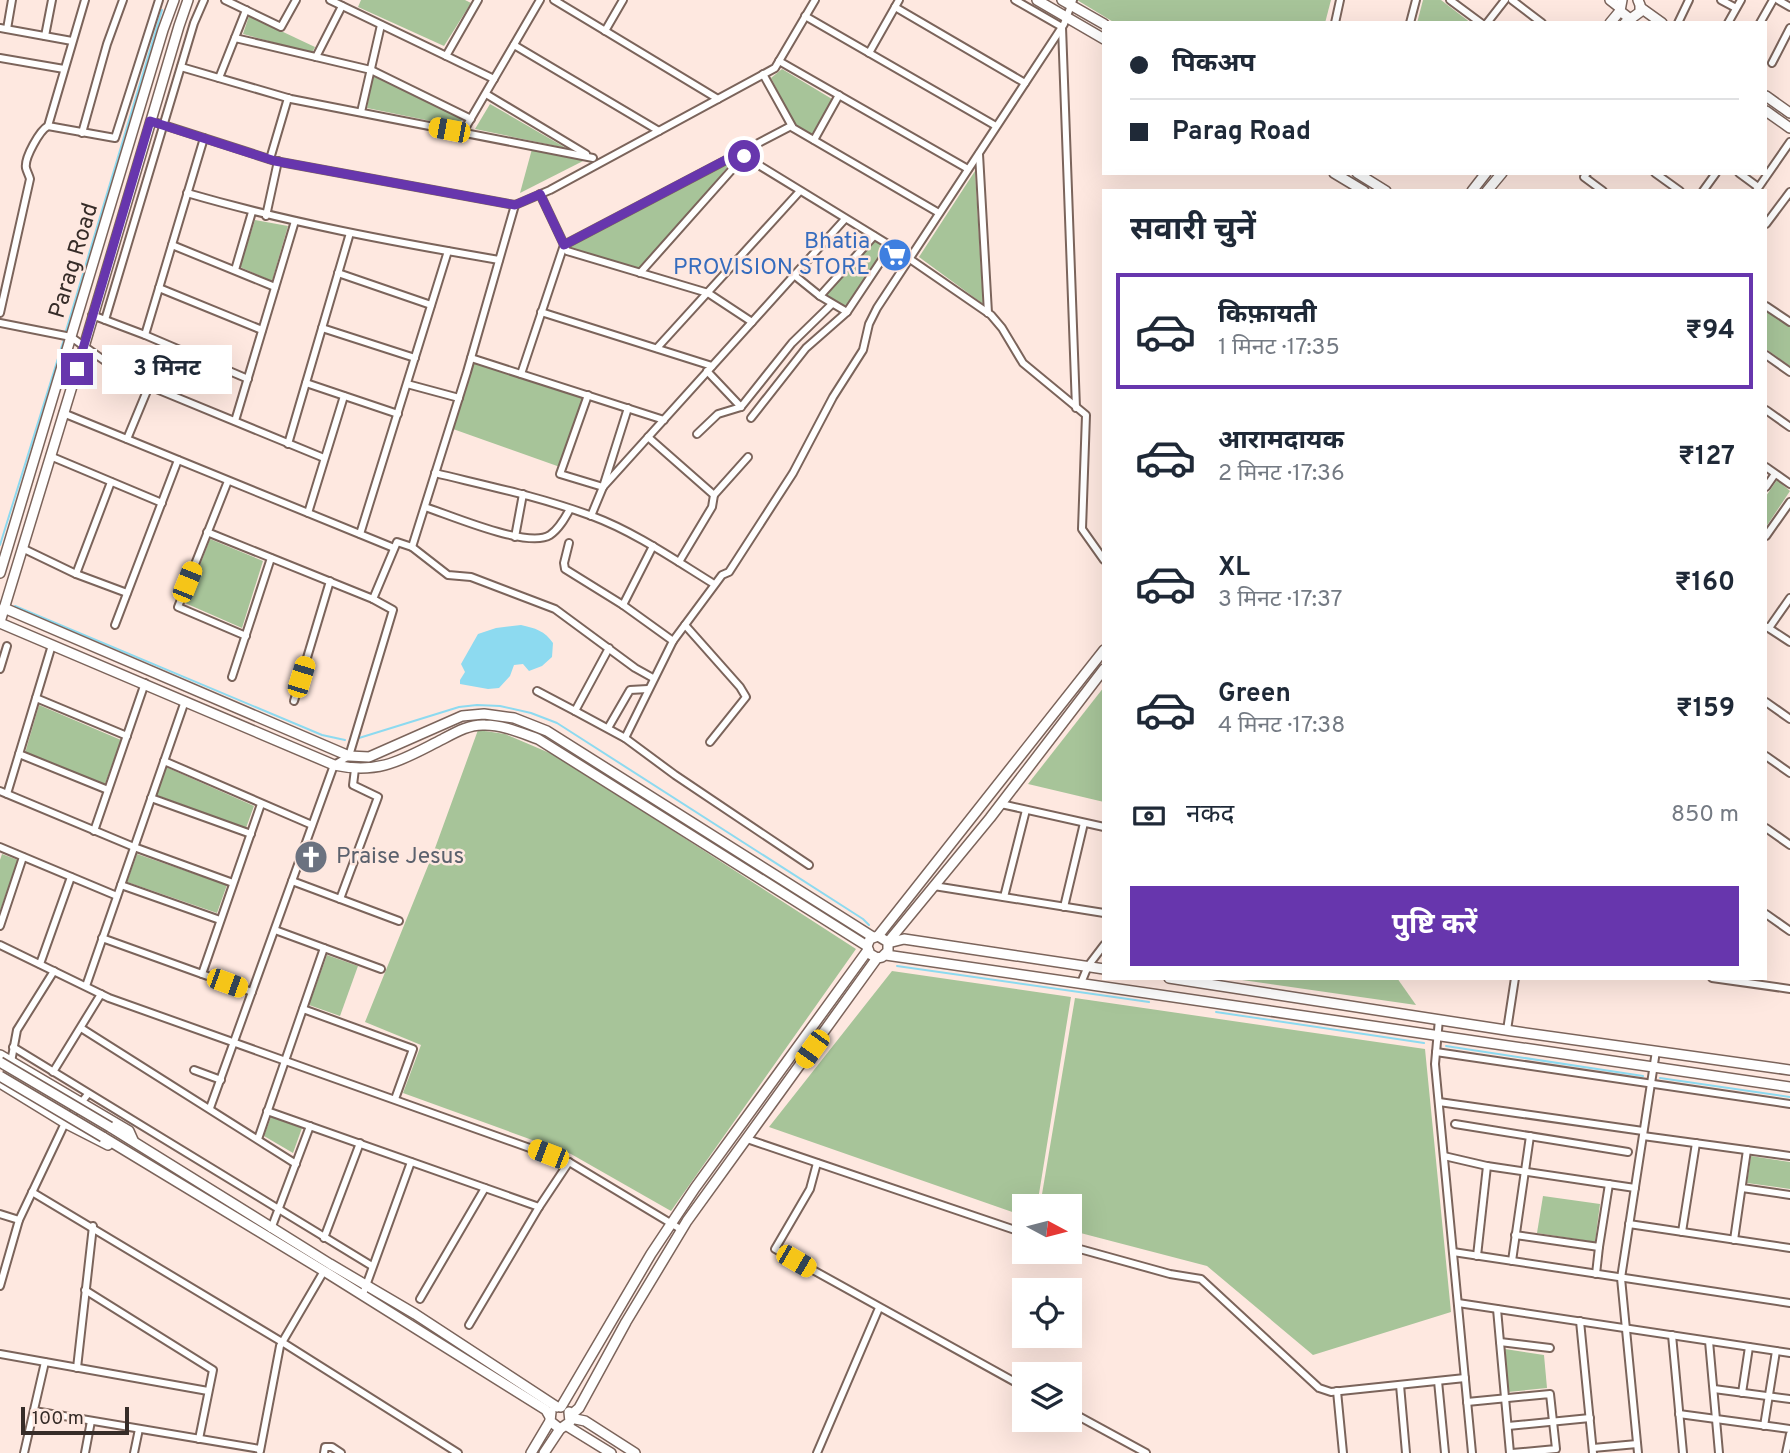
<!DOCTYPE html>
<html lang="hi">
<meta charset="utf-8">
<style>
body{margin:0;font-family:Overpass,"Noto Sans Devanagari",sans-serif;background:#f2f2f3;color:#1f2937;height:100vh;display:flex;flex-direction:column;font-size:26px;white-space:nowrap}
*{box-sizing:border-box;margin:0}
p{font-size:23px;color:#747a83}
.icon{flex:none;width:38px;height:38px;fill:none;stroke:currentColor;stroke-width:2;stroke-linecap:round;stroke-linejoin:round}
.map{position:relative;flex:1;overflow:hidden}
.details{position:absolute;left:1102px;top:189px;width:665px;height:791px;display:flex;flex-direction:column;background:#fff;border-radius:0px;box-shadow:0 7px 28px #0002}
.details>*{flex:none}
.banner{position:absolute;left:1102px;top:21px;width:665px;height:154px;border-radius:0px;box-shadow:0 7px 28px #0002;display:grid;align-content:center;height:154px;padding:0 28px;background:#fff}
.needle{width:46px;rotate:97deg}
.buttons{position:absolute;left:1012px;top:1194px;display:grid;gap:14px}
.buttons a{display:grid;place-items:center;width:70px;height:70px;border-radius:0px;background:#fff;box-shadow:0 7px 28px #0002;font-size:35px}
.scale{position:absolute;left:21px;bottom:18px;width:108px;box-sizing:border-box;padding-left:7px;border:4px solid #362c28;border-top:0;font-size:19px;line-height:24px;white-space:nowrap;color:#362c28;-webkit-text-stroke:5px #fee8e0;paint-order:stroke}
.end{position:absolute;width:32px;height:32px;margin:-16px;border:9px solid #6736ad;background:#fff;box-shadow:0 0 0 4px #fff}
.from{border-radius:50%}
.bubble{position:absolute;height:49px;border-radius:0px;background:#fff;box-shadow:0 7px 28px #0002;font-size:23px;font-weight:700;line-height:49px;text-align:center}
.car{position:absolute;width:21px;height:42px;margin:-21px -10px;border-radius:9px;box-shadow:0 0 5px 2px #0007;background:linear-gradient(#f5c518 24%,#345 0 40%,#f5c518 0 76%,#345 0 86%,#f5c518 0)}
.banner b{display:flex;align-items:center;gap:24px;height:66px;font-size:26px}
.banner b+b{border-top:2px solid #e0e1e3}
.banner i{width:18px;height:18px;background:#1f2937}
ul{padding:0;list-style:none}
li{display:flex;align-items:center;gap:21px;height:116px;margin:0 14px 10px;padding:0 14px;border:4px solid transparent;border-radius:0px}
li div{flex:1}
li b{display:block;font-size:26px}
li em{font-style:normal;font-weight:700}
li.selected{border-color:#6736ad}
li>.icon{width:63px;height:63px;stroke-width:1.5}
h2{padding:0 28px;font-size:32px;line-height:84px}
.pay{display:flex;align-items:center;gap:18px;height:77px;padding:0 28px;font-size:26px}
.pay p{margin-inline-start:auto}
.primary-button{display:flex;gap:14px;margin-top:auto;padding:14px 28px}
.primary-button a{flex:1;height:80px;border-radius:0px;background:#6736ad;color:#fff;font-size:28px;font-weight:700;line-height:80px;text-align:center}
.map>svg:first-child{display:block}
.green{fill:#a7c499}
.water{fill:#8ddaf0}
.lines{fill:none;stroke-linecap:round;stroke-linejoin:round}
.stream{stroke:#8ddaf0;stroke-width:2}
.street-casing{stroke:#7b645b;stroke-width:10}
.secondary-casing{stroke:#7b645b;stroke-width:12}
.street{stroke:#fff;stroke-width:6}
.secondary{stroke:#fff;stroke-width:9}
.secondary-bridge-casing{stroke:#7b645b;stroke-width:12;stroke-linecap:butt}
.secondary-bridge{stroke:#fff;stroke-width:9}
.route{stroke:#6736ad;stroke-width:9}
.labels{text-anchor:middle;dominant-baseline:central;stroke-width:5;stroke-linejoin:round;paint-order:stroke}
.shop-label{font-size:23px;fill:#366cbe;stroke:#fee8e0;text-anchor:end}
.street-label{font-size:23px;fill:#362c28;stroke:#fee8e0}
.worship-label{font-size:23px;fill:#5b616d;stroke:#fee8e0;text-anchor:start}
</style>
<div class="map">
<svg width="1790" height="1453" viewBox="0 0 1790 1453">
<rect width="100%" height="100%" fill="#fee8e0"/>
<g class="green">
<polygon points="361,0 465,0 471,3 444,46 358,7"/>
<polygon points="1077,0 1331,0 1325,23 1115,23"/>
<polygon points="1423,0 1441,0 1471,23 1417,23"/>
<polygon points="249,16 315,47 312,53 243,34"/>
<polygon points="782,69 832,99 812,134 796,126 771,78"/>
<polygon points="373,76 462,119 460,127 367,108"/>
<polygon points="490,104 566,148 475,129"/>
<polygon points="532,149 587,159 520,193"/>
<polygon points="739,153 640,273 565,248 646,202"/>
<polygon points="975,171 983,304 919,257"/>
<polygon points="255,220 288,226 272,281 240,267"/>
<polygon points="874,236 887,247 845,311 820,296"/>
<polygon points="1766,310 1790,327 1790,366 1766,349"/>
<polygon points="473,362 585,395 560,467 453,429"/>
<polygon points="1777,480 1790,491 1766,527 1766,496"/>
<polygon points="210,539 263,561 242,628 185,603"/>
<polygon points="1104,687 1104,802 1028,784"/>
<polygon points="39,705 121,740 105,784 25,753"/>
<polygon points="478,730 505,734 559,757 856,949 671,1211 571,1154 403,1093 421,1045 365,1022 434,851"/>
<polygon points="166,767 254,806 246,828 156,795"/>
<polygon points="2,854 18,860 0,911 0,860"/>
<polygon points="137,854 227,885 217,913 127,882"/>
<polygon points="327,955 358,966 340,1016 309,1005"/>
<polygon points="892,971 1071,997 1037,1206 1024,1206 1024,1216 769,1127"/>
<polygon points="1228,978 1397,978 1416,1005"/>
<polygon points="1075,998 1425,1049 1451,1312 1313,1355 1207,1266 1069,1230 1069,1206 1040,1206"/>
<polygon points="271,1117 302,1128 293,1153 264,1136"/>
<polygon points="1751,1156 1790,1162 1790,1189 1747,1183"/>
<polygon points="1543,1196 1600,1204 1595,1242 1537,1233"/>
<polygon points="1505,1349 1544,1355 1547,1388 1508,1392"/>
</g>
<path class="water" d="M 521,625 C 535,628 545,631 553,643 L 552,657 L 542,666 L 529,671 L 523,664 L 514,665 L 510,676 L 499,688 L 488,689 L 460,684 L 460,680 L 465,672 L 461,664 L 478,634 L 496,628 Z"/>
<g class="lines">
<g class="stream">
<polyline points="65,334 162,10"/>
<polyline points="0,545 64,339"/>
<polyline points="15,606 322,735 345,740"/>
<polyline points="359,738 459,707 477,705 500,706 531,713 557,723 863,919 869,925"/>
<polyline points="897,966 1149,1002"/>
<polyline points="1216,1012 1424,1043"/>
<polyline points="1446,1046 1643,1076"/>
<polyline points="1660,1078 1790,1097"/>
</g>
<defs>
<g id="street">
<polyline points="225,0 281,27 296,0"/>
<polyline points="330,0 494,79"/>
<polyline points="554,0 718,99"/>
<polyline points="1015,0 1062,27 1076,408"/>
<polyline points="1450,0 1481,23"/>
<polyline points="1512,0 1542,23"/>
<polyline points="1721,0 1736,8"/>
<polyline points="1778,0 1790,7"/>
<polyline points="895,7 1025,83"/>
<polyline points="805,16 996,126"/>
<polyline points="1335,23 1340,0"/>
<polyline points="1410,23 1416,0"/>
<polyline points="1487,23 1505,0"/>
<polyline points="1678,23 1689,0"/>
<polyline points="1728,23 1741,0"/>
<polyline points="1760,23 1773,0"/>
<polyline points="0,28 72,41"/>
<polyline points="7,29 12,0"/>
<polyline points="605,31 623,0"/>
<polyline points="45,36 52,0"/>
<polyline points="235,38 371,70 471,119"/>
<polyline points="514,45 659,131"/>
<polyline points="869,53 899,0"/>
<polyline points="446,56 478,0"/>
<polyline points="316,57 342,6"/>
<polyline points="0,58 64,69"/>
<polyline points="779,61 968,169"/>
<polyline points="1772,63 1790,28"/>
<polyline points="181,67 291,99 593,158"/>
<polyline points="763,74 793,128 939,213"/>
<polyline points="219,78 246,10"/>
<polyline points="486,94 586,154"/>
<polyline points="361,112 381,25"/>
<polyline points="151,121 275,161 515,205 550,190 775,68 815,0"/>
<polyline points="48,126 115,138 159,0"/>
<polyline points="463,132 540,0"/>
<polyline points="82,133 107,44 123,0"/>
<polyline points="814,140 839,95"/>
<polyline points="739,153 891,246 991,315 1002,328 1023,363 1086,415 1082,529 1104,560"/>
<polyline points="979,154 988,313"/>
<polyline points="270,159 288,98"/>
<polyline points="1587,173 1584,177 1603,191"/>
<polyline points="1655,173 1680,191"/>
<polyline points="1739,173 1758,187"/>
<polyline points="1703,191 1716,173"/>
<polyline points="1756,191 1790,142"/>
<path d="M 187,193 C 290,223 394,242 499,260"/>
<polyline points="540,194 567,251 708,293 752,322"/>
<polyline points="266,216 278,161"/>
<polyline points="1766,224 1790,192"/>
<polyline points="172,245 275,287"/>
<polyline points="235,270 252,212"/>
<polyline points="338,273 431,305"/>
<polyline points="640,273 744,156"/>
<polyline points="794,275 820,296 874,236"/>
<polyline points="159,288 262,330"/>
<polyline points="820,296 847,312"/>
<polyline points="1766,306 1790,322"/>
<polyline points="541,312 712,366"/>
<path d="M 0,313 L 30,179 C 29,175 27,172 26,168 C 24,158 40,130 48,126 L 85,0"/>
<polyline points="92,315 145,335 248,379"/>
<polyline points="105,320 194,23 204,0"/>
<polyline points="0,323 71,337 112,366 149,386 324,458"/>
<polyline points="322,328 415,358"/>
<polyline points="145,335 204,138"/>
<polyline points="657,348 800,191"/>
<polyline points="1766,355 1790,372"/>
<polyline points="471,358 664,420"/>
<polyline points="707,371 741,407 792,343 832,304"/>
<polyline points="521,374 564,245 791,126"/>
<polyline points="306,383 398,414"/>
<polyline points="407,384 459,398"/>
<polyline points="588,395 560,474 603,487"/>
<polyline points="1766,410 1790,427"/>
<polyline points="63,413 394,548"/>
<polyline points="751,418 806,348 847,312 891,246"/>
<polyline points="235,421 295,221"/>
<polyline points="697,434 718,414 741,407"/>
<polyline points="648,437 714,495 712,507 679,562"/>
<polyline points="127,439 149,386"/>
<polyline points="288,444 350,233"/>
<polyline points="50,456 162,503"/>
<polyline points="1766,467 1790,484"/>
<path d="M 435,473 C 488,486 541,497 592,516 C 635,532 675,560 714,584"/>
<polyline points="228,481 178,607 246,636"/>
<polyline points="603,487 845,219"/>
<polyline points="1766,487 1775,474"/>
<polyline points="714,495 748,457"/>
<path d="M 425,507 C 450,515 528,549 550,535 C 559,529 565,518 570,509"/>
<polyline points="308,513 344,396"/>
<polyline points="591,516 603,487 628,408"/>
<polyline points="207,532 373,599"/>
<polyline points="360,534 448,251"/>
<polyline points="1766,536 1790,502"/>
<polyline points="515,537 523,494"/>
<polyline points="569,543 564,563 565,569 623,605 673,641 625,738"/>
<polyline points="412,547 448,575 471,577 555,609 635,668 653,678"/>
<polyline points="22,548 76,574 127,593"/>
<polyline points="76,574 111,482"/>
<polyline points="623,605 653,546"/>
<polyline points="115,625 178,460"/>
<polyline points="685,625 740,687 746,697 710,742"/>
<polyline points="1767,627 1790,642"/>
<polyline points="1769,628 1790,598"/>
<polyline points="673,641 722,575 729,572 793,473 833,397 863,350 869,324 877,308 1064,24 1073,0"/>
<polyline points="0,669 7,646"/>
<polyline points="232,677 271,558"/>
<polyline points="537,691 575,711 609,648"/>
<polyline points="36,698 127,736"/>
<polyline points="294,701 330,581"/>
<polyline points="1766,702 1790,719"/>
<polyline points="575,711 625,738 675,775 809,865"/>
<polyline points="608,728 630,690 648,689"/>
<polyline points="19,754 108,790"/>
<polyline points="1766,756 1790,773"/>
<polyline points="164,761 312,825"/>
<polyline points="0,791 134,847 233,883"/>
<polyline points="7,794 52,645"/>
<polyline points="151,798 251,834"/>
<polyline points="1001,804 1104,827"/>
<polyline points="1766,828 1790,845"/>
<polyline points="94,831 145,683"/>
<polyline points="0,847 117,896"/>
<polyline points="292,881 399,921"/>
<polyline points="121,885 220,920"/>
<polyline points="934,886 1104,913"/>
<polyline points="1004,897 1026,810"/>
<polyline points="340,899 378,797 353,785 355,769"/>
<polyline points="1064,907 1084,823"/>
<polyline points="1766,914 1790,931"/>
<polyline points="0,926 23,857"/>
<polyline points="275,930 381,969"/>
<polyline points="102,938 252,992"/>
<polyline points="0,945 109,998 569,1162 682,1230"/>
<polyline points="40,964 71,877"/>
<polyline points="202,974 261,804"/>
<polyline points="1712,978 1790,989"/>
<polyline points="1081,983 1088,966 1104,945"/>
<polyline points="86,986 185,701"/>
<polyline points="303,1009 413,1049 395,1099"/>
<polyline points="1439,1019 1435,1064 1472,1453"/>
<polyline points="81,1028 296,1164"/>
<polyline points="1507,1030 1515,978"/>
<polyline points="13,1047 372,1266"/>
<polyline points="1436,1052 1790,1104"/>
<polyline points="11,1062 17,1030 54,971"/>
<polyline points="194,1070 221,1080"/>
<polyline points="53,1072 101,994"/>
<polyline points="1439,1102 1643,1131"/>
<polyline points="210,1108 334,765 349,756 393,610 373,599 397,542 412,547 467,372 515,205"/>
<polyline points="267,1111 539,1207"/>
<polyline points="1455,1124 1628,1152"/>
<polyline points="1643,1136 1790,1156"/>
<polyline points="258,1139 324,948"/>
<polyline points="747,1139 1024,1233"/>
<polyline points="1444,1156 1487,1166 1635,1188"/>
<polyline points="817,1163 810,1189 775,1249 1024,1387"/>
<polyline points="1742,1188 1790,1195"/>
<polyline points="32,1192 282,1342 458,1453"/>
<polyline points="0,1214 19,1220"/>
<polyline points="1629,1224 1790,1248"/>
<polyline points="271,1229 310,1126"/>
<polyline points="1682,1232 1696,1143"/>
<polyline points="1515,1235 1599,1247 1609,1184"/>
<polyline points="324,1238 360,1143"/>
<polyline points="1734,1240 1747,1150"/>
<polyline points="1069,1246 1170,1274 1201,1279 1319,1388 1331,1392 1465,1378"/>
<polyline points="1453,1252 1790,1303"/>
<polyline points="1477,1256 1487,1166"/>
<polyline points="1512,1261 1530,1136"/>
<polyline points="1596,1274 1599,1247"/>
<polyline points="0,1286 19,1220 65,1123 88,1094"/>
<polyline points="85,1290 213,1370 199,1439"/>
<polyline points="363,1294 411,1162"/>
<polyline points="420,1299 485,1188"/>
<polyline points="1458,1303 1790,1353"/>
<polyline points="1497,1309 1510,1453"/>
<polyline points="1580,1321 1593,1453"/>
<polyline points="469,1325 539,1207 569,1162"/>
<polyline points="1672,1335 1683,1453"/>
<polyline points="1709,1341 1719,1453"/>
<polyline points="1500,1342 1550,1348"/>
<polyline points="0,1354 208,1391"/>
<polyline points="77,1368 93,1226"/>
<polyline points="1438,1381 1445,1453"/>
<polyline points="1400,1385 1406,1453"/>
<polyline points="1714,1389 1790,1399"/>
<polyline points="1337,1391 1343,1453"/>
<polyline points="1742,1393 1749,1347"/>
<polyline points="1467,1402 1550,1394 1556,1449 1512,1453"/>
<polyline points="34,1411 260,1449"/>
<polyline points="1069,1411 1146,1453"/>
<polyline points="1679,1414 1790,1429"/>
<polyline points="1508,1426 1590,1418"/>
<polyline points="1764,1426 1776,1351"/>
<polyline points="1593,1448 1637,1444"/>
<polyline points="260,1451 280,1346 324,1271"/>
<polyline points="24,1453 45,1362"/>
<polyline points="85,1453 91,1421"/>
<polyline points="134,1453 139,1429"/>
<polyline points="324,1453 325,1447 332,1447 341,1453"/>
<polyline points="817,1453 879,1308"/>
<polyline points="1638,1453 1621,1278 1656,1051"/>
<polyline points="1786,1453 1790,1434"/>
</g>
<g id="secondary">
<polyline points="1037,0 1104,39"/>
<polyline points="1062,0 1104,24"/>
<polyline points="1610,0 1619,7"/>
<polyline points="1622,0 1620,11 1629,18"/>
<polyline points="1641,8 1662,23"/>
<polyline points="1610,23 1620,11"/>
<polyline points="1625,23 1640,12 1640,5 1638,0"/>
<polyline points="1766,96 1790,113"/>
<polyline points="1766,111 1790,128"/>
<polyline points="1334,173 1364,191"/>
<polyline points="1357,173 1386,191"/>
<polyline points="1472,191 1486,173"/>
<polyline points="1487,191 1502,173"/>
<polyline points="0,573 163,30 174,0"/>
<polyline points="4,608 349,756 369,757 462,716 484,714 514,718 547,731 873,937"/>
<polyline points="0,622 84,347 179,26 188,0"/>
<path d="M 0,623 L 334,765 C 381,775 403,759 443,739 C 456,732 470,724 485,725 C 503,725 521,733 538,739 L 867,946"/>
<polyline points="878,936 1104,650"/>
<polyline points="888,942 990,818 1104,669"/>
<polyline points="888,943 904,939 1104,969"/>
<polyline points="886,955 1790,1087"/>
<polyline points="1169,978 1512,1031 1790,1070"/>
<polyline points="0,1055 129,1131 133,1140"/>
<polyline points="0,1083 65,1123 108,1145"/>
<polyline points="110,1127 330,1264 415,1314 557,1407"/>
<polyline points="103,1137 324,1271 546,1410 550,1417"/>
<polyline points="561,1407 651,1254 695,1188 868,950"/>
<polyline points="551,1412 550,1421 560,1429"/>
<polyline points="571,1415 579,1408 626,1322 687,1221 877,958 882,957 888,951 888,942 878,936 870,939 867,946 870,954 877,958"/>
<polyline points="571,1418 585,1421 635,1453"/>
<polyline points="567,1426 611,1453"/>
<polyline points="531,1453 550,1421"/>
<polyline points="544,1453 560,1429 570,1422 569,1412"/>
</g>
</defs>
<use href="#street" class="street-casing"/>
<use href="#secondary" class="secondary-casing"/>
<use href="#street" class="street"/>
<use href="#secondary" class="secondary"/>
<defs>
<g id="secondary-bridge">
<polyline points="0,1062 110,1127"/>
<polyline points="0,1076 103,1137"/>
</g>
</defs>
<use href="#secondary-bridge" class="secondary-bridge-casing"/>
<use href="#secondary-bridge" class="secondary-bridge"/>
</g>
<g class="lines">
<polyline class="route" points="77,369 150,121 275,161 515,205 540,194 564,245 739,153 744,156"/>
</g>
<defs>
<symbol id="supermarket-disc" viewBox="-11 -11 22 22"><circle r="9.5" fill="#3f7fe0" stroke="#fee8e0"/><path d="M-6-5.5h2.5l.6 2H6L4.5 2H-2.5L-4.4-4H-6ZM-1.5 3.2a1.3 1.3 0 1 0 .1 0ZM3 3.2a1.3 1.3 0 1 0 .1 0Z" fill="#fff"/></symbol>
<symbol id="church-disc" viewBox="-11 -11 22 22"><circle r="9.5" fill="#6b7280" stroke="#fee8e0"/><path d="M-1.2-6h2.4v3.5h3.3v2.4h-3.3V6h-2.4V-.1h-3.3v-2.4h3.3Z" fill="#fff"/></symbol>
</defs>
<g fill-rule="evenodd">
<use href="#supermarket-disc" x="876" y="236" width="38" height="38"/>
<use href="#church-disc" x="292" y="838" width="38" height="38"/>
</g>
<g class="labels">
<g class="shop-label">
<text x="870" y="242">Bhatia<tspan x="870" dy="26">PROVISION STORE</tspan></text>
</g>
<g class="street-label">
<text transform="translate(75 261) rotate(-73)">Parag Road</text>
</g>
<g class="worship-label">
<text x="336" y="857">Praise Jesus</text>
</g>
</g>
</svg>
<div class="buttons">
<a><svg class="needle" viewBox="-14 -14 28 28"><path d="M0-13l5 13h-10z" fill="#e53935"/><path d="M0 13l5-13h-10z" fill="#747a83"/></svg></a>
<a><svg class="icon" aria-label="locate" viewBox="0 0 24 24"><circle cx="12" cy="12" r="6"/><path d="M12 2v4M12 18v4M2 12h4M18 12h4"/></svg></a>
<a><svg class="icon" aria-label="layers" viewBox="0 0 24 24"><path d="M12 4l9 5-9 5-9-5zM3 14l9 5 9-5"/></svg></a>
</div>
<div class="scale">100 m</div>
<i class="end from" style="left:744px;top:156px"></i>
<i class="end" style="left:77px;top:369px"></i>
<div class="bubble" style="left:102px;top:345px;width:130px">3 मिनट</div>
<i class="car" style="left:449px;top:130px;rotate:281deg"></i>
<i class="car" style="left:187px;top:582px;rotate:22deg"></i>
<i class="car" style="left:301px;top:677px;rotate:17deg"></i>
<i class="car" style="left:227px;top:983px;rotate:110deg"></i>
<i class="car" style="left:812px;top:1049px;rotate:216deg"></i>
<i class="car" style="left:548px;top:1154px;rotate:291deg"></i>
<i class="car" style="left:796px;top:1261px;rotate:120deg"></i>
<div class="banner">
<b><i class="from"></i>पिकअप</b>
<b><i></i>Parag Road</b>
</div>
<section class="details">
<h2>सवारी चुनें</h2>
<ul>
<li class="selected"><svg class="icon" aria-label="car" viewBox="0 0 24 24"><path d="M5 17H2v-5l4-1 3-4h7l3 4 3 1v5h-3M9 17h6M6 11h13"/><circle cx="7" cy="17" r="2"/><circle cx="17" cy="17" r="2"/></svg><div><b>किफ़ायती</b><p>1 मिनट · 17:35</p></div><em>₹94</em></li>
<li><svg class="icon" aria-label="car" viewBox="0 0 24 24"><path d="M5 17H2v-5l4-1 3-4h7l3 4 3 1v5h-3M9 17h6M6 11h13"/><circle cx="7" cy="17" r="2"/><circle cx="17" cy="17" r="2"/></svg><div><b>आरामदायक</b><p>2 मिनट · 17:36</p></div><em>₹127</em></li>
<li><svg class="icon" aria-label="car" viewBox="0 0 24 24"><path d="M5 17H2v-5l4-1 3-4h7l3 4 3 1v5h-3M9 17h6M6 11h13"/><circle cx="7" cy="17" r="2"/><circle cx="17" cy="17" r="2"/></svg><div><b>XL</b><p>3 मिनट · 17:37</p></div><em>₹160</em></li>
<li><svg class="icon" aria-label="car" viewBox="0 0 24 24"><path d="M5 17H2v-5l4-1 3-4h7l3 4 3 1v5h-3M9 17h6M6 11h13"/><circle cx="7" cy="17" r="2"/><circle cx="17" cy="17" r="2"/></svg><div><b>Green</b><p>4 मिनट · 17:38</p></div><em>₹159</em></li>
</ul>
<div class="pay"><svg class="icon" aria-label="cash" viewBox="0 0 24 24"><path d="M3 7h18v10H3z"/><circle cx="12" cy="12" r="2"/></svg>नकद<p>850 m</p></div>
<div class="primary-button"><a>पुष्टि करें</a></div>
</section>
</div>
